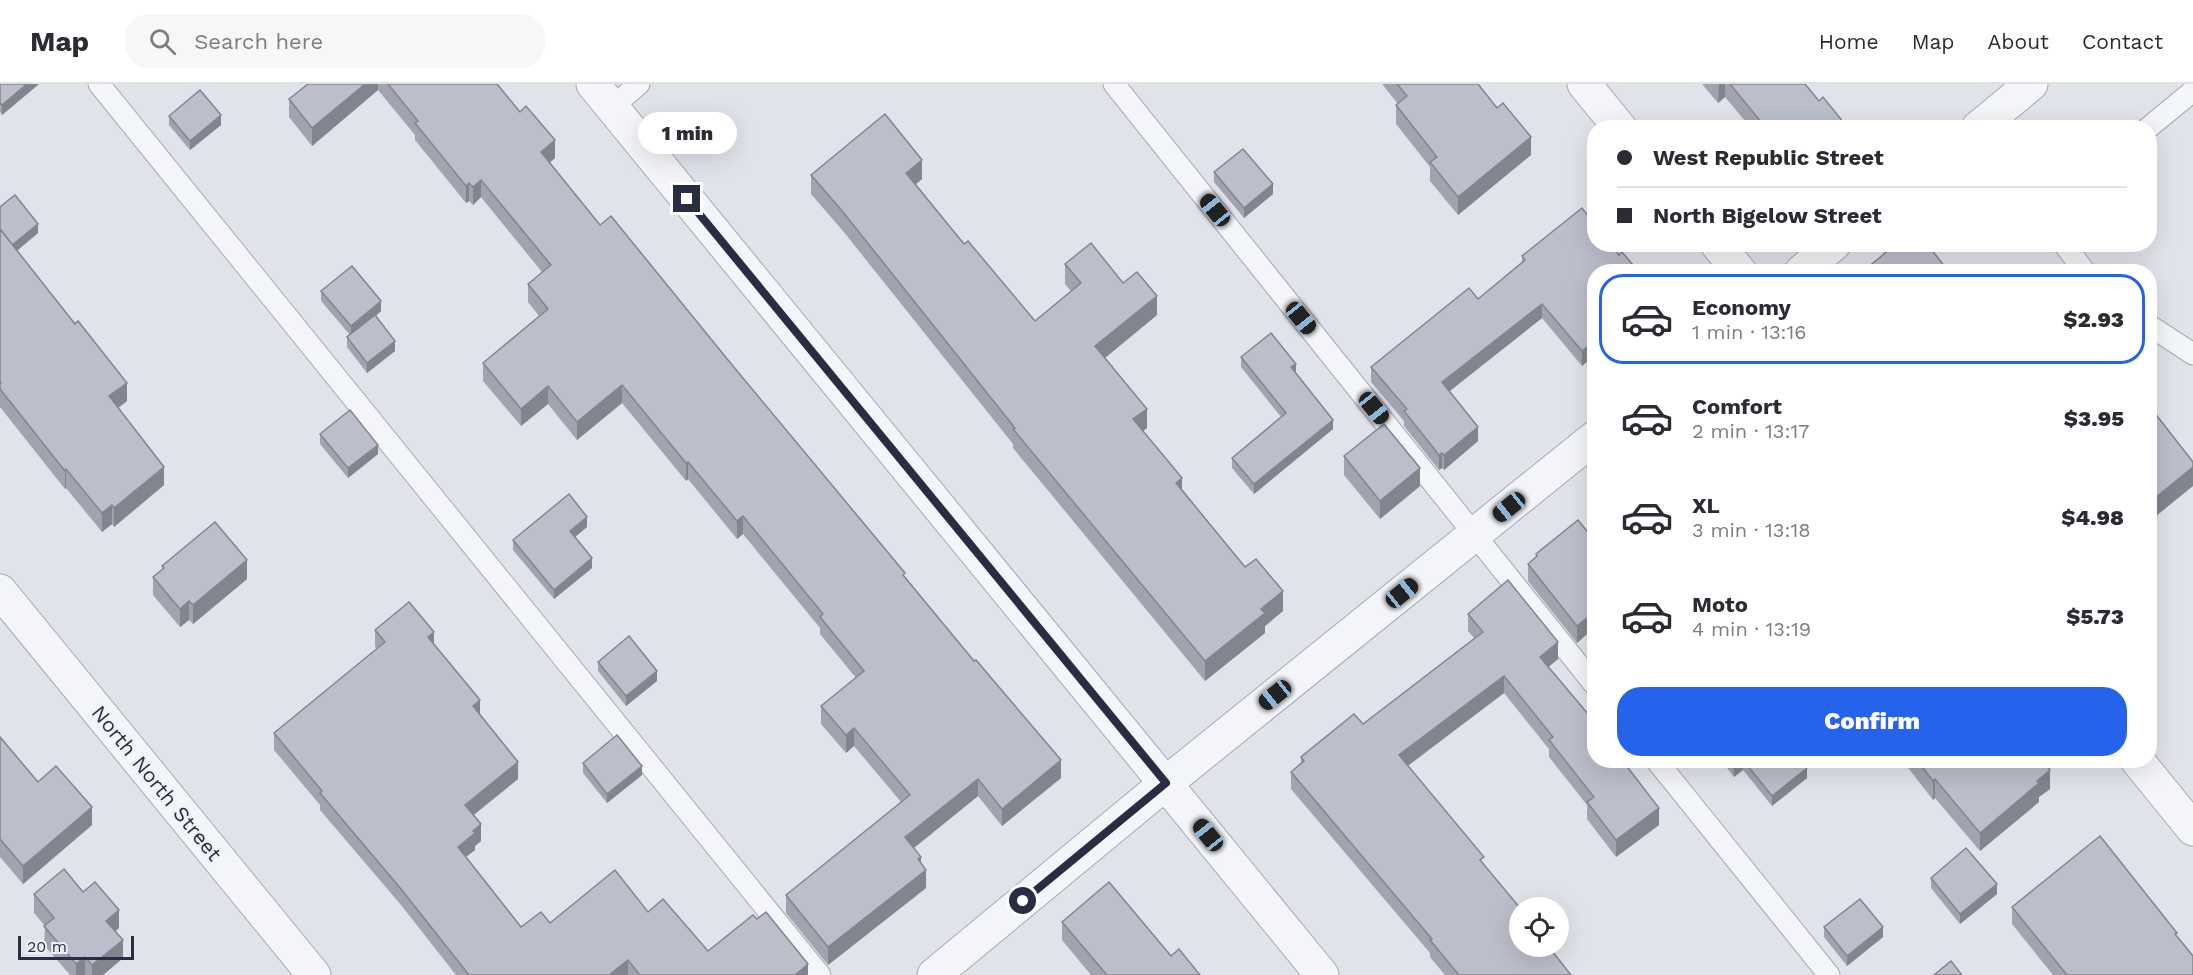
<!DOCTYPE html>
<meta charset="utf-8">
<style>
body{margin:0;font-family:"Work Sans",sans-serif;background:#f7f7f7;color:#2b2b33;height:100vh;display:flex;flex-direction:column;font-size:22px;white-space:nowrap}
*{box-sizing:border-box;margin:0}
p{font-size:20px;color:#7c7c81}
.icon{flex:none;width:33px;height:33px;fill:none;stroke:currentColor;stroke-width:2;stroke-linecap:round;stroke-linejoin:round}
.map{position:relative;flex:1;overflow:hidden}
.side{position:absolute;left:1587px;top:180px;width:570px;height:504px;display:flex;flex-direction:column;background:#fff;border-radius:24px;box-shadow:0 6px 24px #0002}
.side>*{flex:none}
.top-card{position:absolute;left:1587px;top:36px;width:570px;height:132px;border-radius:24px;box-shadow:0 6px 24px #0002;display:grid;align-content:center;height:132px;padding:0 30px;background:#fff}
.controls{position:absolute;left:1509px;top:813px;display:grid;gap:12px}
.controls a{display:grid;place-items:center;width:60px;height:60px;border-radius:50%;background:#fff;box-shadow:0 6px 24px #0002;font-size:30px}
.scale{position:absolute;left:18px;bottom:15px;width:116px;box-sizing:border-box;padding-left:6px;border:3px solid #282d43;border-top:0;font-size:16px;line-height:21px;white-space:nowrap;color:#282d43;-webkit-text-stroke:4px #f1f2f8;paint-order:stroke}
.end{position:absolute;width:27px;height:27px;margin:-14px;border:8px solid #282d43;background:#fff;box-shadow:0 0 0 3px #fff}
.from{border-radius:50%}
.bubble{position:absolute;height:42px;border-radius:21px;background:#fff;box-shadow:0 6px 24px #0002;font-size:20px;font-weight:800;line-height:42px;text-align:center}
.car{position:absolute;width:18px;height:36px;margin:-18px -9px;border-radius:8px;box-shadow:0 0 4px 2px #0007;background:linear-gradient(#222 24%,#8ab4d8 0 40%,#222 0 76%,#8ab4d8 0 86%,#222 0)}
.top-card b{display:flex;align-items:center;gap:21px;height:57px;font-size:22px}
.top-card b+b{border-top:2px solid #e1e1e2}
.top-card i{width:15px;height:15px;background:#2b2b33}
ul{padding:10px 0 0;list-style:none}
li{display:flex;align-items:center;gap:18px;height:90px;margin:0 12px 9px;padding:0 18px;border:3px solid transparent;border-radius:24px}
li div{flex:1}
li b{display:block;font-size:22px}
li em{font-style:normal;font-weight:800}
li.active{border-color:#2563eb}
li>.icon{width:54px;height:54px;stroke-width:1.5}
.primary-button{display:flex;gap:12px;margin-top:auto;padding:12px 30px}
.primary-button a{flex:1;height:69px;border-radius:24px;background:#2563eb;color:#fff;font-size:24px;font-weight:800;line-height:69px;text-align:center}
header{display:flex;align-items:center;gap:36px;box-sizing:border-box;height:84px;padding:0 30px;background:#fff;border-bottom:2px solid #e1e1e2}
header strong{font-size:28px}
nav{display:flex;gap:33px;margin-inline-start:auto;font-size:21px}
.search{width:420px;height:54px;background:#f7f7f7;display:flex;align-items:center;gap:15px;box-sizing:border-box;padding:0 21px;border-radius:24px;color:#7c7c81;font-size:22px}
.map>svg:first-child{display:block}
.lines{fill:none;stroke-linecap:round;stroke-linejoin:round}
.service-casing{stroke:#a6a9b5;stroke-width:23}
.minor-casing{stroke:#a6a9b5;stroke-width:35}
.tertiary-casing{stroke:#a6a9b5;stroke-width:35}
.service{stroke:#f4f5f8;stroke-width:21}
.minor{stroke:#f4f5f8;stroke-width:33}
.tertiary{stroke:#f4f5f8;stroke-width:33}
.wall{fill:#a1a3af}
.shaded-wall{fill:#83858e}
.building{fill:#bbbecb;stroke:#83858e;stroke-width:1.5}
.route{stroke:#282d43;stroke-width:8}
.labels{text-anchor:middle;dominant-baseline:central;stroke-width:4.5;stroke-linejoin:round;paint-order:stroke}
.street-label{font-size:21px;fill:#282d43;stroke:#f1f2f8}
</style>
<header>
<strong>Map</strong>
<div class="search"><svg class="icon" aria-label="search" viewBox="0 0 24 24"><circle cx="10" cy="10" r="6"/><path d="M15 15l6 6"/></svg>Search here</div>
<nav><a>Home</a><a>Map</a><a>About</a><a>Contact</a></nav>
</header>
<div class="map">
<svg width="2193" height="891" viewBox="0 0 2193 891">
<rect width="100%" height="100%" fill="#e1e3eb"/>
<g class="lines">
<defs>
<g id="service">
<polyline points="99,0 820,891"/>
<polyline points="1114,0 1594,600"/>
<polyline points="612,23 639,0"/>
<polyline points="2148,44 2193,7"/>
<polyline points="2064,160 2085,188"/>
<polyline points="2150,242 2193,270"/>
<polyline points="1656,676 1829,891"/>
</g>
<g id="minor">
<polyline points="593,0 1322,891"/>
<polyline points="1584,0 1620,44"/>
<polyline points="1978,44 2031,0"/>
<polyline points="1717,160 1740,188"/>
<polyline points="1801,188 1834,160"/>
<polyline points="2137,676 2193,745"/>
<polyline points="934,891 1166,699 1594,354"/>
</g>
<polyline id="tertiary" points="0,507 314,891"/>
</defs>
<use href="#service" class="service-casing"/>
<use href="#minor" class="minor-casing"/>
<use href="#tertiary" class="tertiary-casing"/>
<use href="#service" class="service"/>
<use href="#minor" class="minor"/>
<use href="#tertiary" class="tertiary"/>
</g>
<g class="wall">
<polygon points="0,0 39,0 2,31 0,28"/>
<polygon points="308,0 497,0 555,74 549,79 600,141 728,276 905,493 1061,694 1002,742 978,712 914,764 921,779 926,804 828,881 786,829 786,811 901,718 854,662 846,669 821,640 821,622 856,594 820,550 820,544 743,450 737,455 688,395 686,397 622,319 577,356 548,320 521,342 483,297 483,279 539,232 528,218 528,200 542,188 481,113 473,121 469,117 466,119 415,56 415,51 378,6 312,62 289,33 289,15"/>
<polygon points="1382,0 1478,0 1531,71 1458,131 1430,97 1430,83 1396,40 1396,21 1398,20"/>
<polygon points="1702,0 1805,0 1819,17 1848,44 1751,44 1725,13 1718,19"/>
<polygon points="169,32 221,41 190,66 169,41"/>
<polygon points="1214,88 1273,110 1244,134 1214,98"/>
<polygon points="811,91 922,95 916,100 964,160 1035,237 1071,207 1065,200 1065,180 1123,199 1157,231 1105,274 1147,344 1143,347 1182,405 1245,483 1283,527 1265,542 1265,549 1205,597 1013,364 1013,360 843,147 811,110"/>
<polygon points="0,123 38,149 17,167 127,317 118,324 164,401 114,443 112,440 102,448 66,404 65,405 0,323"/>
<polygon points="1522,172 1594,188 1594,272 1582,282 1542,234 1450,307 1478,357 1444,386 1442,384 1439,386 1404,342 1404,337 1371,298 1371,283 1478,215 1522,179"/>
<polygon points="321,207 381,227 376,232 395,267 367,289 347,263 347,253 350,251 321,217"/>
<polygon points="1241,273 1296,289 1333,345 1254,410 1232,384 1232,374 1281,333 1241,283"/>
<polygon points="320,350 378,370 348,394 320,360"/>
<polygon points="1344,372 1420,402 1380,435 1344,391"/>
<polygon points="587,443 575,453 592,484 554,515 513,466 513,456"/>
<polygon points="1594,456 1594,559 1587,550 1577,559 1528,497 1528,480 1536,474 1536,470"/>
<polygon points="162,482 247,495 193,540 189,536 180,543 153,511 153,493 162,486"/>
<polygon points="1468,530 1558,575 1548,583 1659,741 1616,773 1587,735 1587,721 1549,673 1549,665 1504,609 1408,682 1484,780 1520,862 1571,891 1445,891 1430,873 1430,869 1291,705 1291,688 1301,679 1301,673 1363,640 1474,554 1468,547"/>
<polygon points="375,546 434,561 480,630 518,695 473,731 481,757 475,762 475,766 466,773 521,843 550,839 648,828 708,867 808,891 456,891 401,821 320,726 320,721 274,666 274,649 377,565 375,563"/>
<polygon points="598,578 657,597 626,622 598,587"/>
<polygon points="0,653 38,698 92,741 23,800 0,773"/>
<polygon points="1721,676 1800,676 1807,694 1772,722 1743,686 1734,693"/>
<polygon points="1902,676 2042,676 2050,705 2039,713 2039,718 1980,767 1935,714 1933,716"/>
<polygon points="583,679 642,691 607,719 583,689"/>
<polygon points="1931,794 1997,810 1960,840 1931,804"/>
<polygon points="83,808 119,844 116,847 123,874 103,891 70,891 44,861 45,842 34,829 34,810"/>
<polygon points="2012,823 2177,853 2193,891 2053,891 2012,840"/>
<polygon points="1062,838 1171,872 1200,891 1091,891 1062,856"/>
<polygon points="1824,843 1883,853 1847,882 1824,853"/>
</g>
<g class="shaded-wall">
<polygon points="27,0 39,0 2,31 2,21"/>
<polygon points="365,0 378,0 378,6 312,62 312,44"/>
<polygon points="1719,0 1725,0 1725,13 1718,19"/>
<polygon points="221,31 221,41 190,66 190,57"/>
<polygon points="1531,53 1531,71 1458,131 1458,113"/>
<polygon points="555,56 555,74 541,86 541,68"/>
<polygon points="922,76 922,95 906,108 906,89"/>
<polygon points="481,96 481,113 473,121 473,103"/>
<polygon points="469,99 469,117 466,119 466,102"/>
<polygon points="1273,100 1273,110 1244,134 1244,124"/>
<polygon points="38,140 38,149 10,172 10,162"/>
<polygon points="1157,212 1157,231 1095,282 1095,262"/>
<polygon points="381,217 381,227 351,252 351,242"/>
<polygon points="1542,220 1542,234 1442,313 1442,298"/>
<polygon points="395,257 395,267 367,289 367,279"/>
<polygon points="1594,257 1594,272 1582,282 1582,267"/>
<polygon points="1296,280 1296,289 1291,283"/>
<polygon points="127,299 127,317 109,331 109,312"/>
<polygon points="622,301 622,319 577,356 577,338"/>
<polygon points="548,302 548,320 521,342 521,325"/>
<polygon points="1147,325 1147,344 1133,354 1133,335"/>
<polygon points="1333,336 1333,345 1254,410 1254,400"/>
<polygon points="1478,343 1478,357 1444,386 1444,371"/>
<polygon points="378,361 378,370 348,394 348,384"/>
<polygon points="1442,369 1442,384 1439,386 1439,371"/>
<polygon points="688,378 688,395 686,397 686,379"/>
<polygon points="164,383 164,401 114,443 114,424"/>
<polygon points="2193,383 2193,402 2150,437 2150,418"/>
<polygon points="1420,384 1420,402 1380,435 1380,417"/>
<polygon points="66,385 66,404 65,405 65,387"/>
<polygon points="1182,394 1182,413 1176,399"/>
<polygon points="112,421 112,440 102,448 102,429"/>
<polygon points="743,432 743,450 737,455 737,437"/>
<polygon points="587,433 587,443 570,457 570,447"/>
<polygon points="592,474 592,484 554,515 554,506"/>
<polygon points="247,476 247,495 193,540 193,521"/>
<polygon points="1283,507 1283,527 1265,542 1265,549 1205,597 1205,577 1261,525"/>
<polygon points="189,517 189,536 180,543 180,525"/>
<polygon points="1587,534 1587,550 1577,559 1577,542"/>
<polygon points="434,548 434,565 428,553"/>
<polygon points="1558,558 1558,575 1540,590 1540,573"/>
<polygon points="657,587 657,597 626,622 626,612"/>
<polygon points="1504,592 1504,609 1399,688 1399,671"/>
<polygon points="480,616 480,633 473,622"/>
<polygon points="854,644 854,662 846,669 846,651"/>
<polygon points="1061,676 1061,694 1002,742 1002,725"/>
<polygon points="1743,676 1743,686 1734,693 1734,684"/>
<polygon points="518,678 518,695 465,738 465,721"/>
<polygon points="642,682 642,691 607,719 607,710"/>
<polygon points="1807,684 1807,694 1772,722 1772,712"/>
<polygon points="2050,686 2050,705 2039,713 2039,718 1980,767 1980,749"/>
<polygon points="978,695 978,712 905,771 905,753"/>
<polygon points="1935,695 1935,714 1933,716 1933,697"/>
<polygon points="92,723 92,741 23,800 23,782"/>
<polygon points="1659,724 1659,741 1616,773 1616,756"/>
<polygon points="481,740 481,757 475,762 475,766 458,779 458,763 473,747"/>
<polygon points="921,773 921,790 926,786 926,804 828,881 828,863"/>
<polygon points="1997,800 1997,810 1960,840 1960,830"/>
<polygon points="119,826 119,844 106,855 106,837"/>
<polygon points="1883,843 1883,853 1847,882 1847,872"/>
<polygon points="123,856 123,874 103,891 92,891 92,881"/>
<polygon points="85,873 85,891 76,891 76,880"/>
<polygon points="628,876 628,891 609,891"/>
<polygon points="808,880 808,891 795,891"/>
</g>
<g class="building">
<polygon points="0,0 27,0 2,21 0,19"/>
<polygon points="308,0 365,0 312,44 289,15"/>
<polygon points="388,0 497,0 520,28 526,22 555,56 541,68 600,141 611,132 728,276 905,489 903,491 974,577 976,576 1061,676 1002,725 978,695 905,753 921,773 918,775 926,786 828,863 786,811 910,711 854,644 846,651 821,622 864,587 820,533 823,530 743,432 737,437 688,378 686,379 622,301 577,338 548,302 521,325 483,279 548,225 528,200 551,181 481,96 473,103 469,99 466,102 415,39 418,37"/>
<polygon points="1397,0 1478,0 1497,24 1503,19 1531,53 1458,113 1430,78 1437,73 1396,21 1407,12"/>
<polygon points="1730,0 1805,0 1819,17 1823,13 1848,44 1770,44 1769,42 1766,44"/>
<polygon points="200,6 221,31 190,57 169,32"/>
<polygon points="885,30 922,76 906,89 964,160 968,157 1035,237 1081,199 1065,180 1091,159 1123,199 1137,188 1157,212 1095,262 1147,325 1133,335 1182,394 1176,399 1245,483 1256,475 1283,507 1261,525 1265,529 1205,577 1013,345 1015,344 843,128 811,91"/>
<polygon points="1243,65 1273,100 1244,124 1214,88"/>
<polygon points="15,111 38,140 12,161 0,145 0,123"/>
<polygon points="1582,124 1594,140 1594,160 1611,160 1619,171 1622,168 1639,188 1594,188 1594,257 1582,267 1542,220 1442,298 1478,343 1444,371 1442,369 1439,371 1404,327 1407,325 1371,283 1469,204 1478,215 1525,176 1522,172"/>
<polygon points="0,145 75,240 78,237 127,299 109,312 164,383 114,424 112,421 102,429 66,385 65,387 0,305 0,300 1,299 0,298"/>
<polygon points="1896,160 1927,160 1949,188 1870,188 1867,184"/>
<polygon points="352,182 381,217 351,242 321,207"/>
<polygon points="375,231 395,257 367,279 347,253"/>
<polygon points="1271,249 1296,280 1291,283 1333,336 1254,400 1232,374 1286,329 1241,273"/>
<polygon points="2150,323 2193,378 2193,383 2150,418"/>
<polygon points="350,326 378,361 348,384 320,350"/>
<polygon points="1384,340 1420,384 1380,417 1344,372"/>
<polygon points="569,410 587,433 570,447 592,474 554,506 513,456"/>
<polygon points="1578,436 1594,456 1594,543 1587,534 1577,542 1528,480 1537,472 1536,470"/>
<polygon points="215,438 247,476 193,521 189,517 180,525 153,493 164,484 162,482"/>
<polygon points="1508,496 1558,558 1540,573 1594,637 1594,676 1622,676 1659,724 1616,756 1587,718 1594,713 1549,656 1553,653 1504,592 1399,671 1484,773 1480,776 1520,824 1518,826 1520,827 1520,862 1548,862 1571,891 1459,891 1430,856 1432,855 1291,688 1304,677 1301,673 1354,630 1363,640 1483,548 1468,530"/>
<polygon points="409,518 434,548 428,553 480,616 473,622 518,678 465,721 481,740 473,747 475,749 458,763 521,843 541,828 550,839 615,786 648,828 663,815 708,867 753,831 757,835 766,828 808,880 795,891 640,891 628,876 609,891 469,891 401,805 320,709 322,707 274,649 385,558 375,546"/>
<polygon points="629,552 657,587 626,612 598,578"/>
<polygon points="617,651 642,682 607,710 583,679"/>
<polygon points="0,653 38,698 56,682 92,723 23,782 0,755"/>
<polygon points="1729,676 1743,676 1734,684"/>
<polygon points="1743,676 1800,676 1807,684 1772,712"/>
<polygon points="1917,676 2042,676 2050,686 2037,697 2039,699 1980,749 1935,695 1933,697"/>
<polygon points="2100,752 2177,849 2175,850 2193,872 2193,891 2067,891 2012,823"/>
<polygon points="1966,764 1997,800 1960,830 1931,794"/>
<polygon points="64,785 83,808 95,798 119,826 106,837 123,856 92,881 85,873 76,880 44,842 54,834 34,810"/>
<polygon points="1109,798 1171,872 1179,865 1200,891 1107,891 1062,838"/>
<polygon points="1860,815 1883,843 1847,872 1824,843"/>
<polygon points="1951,877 1962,891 1934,891"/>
</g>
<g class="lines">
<polyline class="route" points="687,115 1166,699 1023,817"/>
</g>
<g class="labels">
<g class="street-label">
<text transform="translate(157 699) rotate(51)">North North Street</text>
</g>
</g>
</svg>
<div class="controls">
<a><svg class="icon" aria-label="locate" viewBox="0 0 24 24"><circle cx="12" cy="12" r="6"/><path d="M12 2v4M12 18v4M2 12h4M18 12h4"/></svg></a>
</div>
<div class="scale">20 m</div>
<i class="end from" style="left:1023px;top:817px"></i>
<i class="end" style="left:687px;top:115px"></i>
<div class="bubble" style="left:638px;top:28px;width:99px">1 min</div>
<i class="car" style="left:1215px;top:126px;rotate:321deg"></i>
<i class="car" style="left:1301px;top:234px;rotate:141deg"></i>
<i class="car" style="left:1374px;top:324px;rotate:141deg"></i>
<i class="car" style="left:1509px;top:423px;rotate:231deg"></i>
<i class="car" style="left:1402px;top:509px;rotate:51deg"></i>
<i class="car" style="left:1275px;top:611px;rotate:231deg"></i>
<i class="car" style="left:1208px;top:751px;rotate:321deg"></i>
<div class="top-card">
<b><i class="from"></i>West Republic Street</b>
<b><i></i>North Bigelow Street</b>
</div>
<section class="side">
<ul>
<li class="active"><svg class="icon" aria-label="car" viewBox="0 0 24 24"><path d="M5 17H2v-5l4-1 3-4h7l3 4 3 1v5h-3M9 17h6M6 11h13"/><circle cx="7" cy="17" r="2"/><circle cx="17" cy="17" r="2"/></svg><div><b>Economy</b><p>1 min · 13:16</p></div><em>$2.93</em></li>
<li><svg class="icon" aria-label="car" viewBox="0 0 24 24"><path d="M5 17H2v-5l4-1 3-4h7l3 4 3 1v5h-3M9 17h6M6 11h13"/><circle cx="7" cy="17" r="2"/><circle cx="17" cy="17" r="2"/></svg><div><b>Comfort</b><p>2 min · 13:17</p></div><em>$3.95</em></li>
<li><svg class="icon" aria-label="car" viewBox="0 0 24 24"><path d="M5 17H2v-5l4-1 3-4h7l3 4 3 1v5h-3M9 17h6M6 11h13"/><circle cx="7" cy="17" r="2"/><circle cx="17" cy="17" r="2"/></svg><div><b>XL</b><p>3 min · 13:18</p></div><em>$4.98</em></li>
<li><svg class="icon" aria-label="car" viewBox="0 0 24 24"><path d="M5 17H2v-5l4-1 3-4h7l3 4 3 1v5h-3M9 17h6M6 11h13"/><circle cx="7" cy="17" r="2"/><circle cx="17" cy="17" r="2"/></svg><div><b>Moto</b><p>4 min · 13:19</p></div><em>$5.73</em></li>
</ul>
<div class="primary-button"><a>Confirm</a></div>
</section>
</div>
